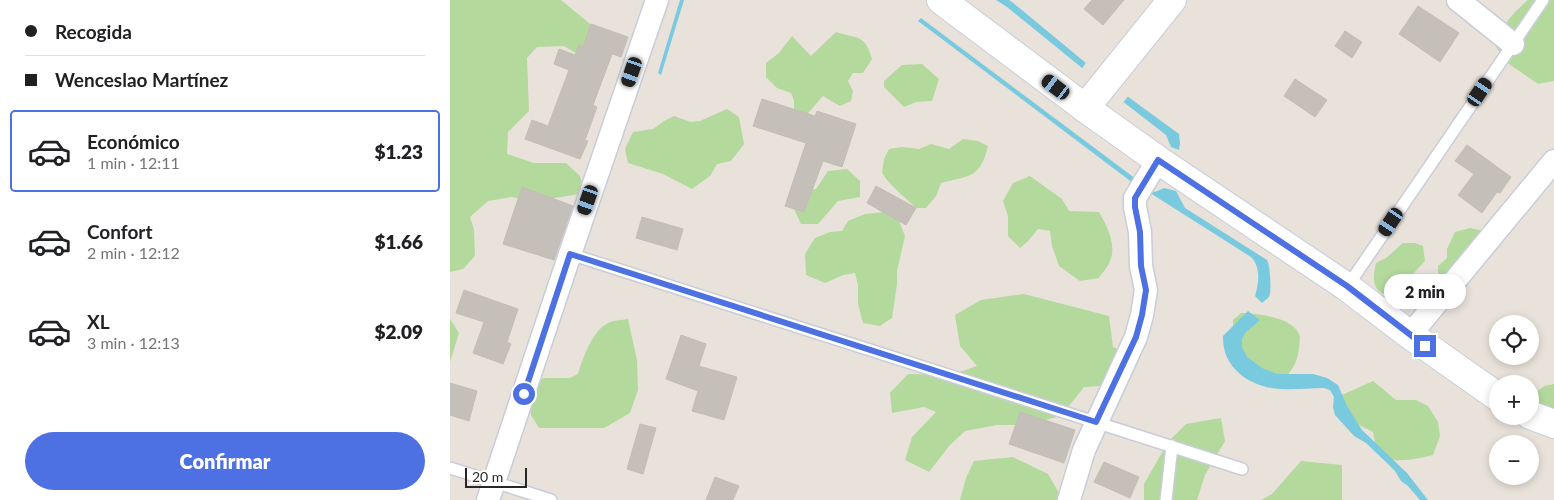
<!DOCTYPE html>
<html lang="es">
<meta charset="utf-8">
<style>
body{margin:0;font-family:Lato,sans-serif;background:#f2f2f2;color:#202124;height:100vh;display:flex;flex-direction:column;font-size:19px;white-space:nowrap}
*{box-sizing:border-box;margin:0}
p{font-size:16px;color:#757577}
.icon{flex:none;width:28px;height:28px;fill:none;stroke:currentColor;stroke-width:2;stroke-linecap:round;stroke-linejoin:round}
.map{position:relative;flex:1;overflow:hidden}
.details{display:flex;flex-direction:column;background:#fff;width:450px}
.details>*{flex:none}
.top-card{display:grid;align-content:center;height:110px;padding:0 25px;background:#fff}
.fabs{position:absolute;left:1039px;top:315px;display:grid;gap:10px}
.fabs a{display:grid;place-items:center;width:50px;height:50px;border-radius:50%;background:#fff;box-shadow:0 2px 8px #0003;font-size:25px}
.scale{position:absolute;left:15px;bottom:12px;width:62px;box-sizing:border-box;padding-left:5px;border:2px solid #272727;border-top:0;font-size:14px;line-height:18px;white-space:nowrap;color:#272727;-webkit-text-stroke:4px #fff;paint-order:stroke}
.end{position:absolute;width:22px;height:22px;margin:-11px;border:6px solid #4d70e3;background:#fff;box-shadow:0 0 0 2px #fff}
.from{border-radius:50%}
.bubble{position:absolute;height:35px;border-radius:18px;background:#fff;box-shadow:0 2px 8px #0003;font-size:16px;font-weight:800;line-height:35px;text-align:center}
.car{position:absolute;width:15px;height:30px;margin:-15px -8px;border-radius:6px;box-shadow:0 0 4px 1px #0007;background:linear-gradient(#222 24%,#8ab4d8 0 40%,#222 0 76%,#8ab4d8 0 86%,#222 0)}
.top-card b{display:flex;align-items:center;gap:18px;height:48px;font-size:19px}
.top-card b+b{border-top:1px solid #e0e0e0}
.top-card i{width:12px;height:12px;background:#202124}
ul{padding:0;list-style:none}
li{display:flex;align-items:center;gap:15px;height:82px;margin:0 10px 8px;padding:0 15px;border:2px solid transparent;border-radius:5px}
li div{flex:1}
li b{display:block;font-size:19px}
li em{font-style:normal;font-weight:800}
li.current{border-color:#4d70e3}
li>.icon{width:45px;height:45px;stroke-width:1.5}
.primary-button{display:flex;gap:10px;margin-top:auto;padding:10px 25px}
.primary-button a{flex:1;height:58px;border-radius:30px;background:#4d70e3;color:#fff;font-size:20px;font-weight:800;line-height:58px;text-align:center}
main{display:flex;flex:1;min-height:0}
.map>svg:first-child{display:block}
.green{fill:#b4d99d}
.water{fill:#79c9df}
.pier{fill:#e8e2da}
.building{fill:#c4c0b9;stroke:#c3bdb5}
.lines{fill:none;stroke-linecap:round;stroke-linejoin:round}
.service-casing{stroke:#c9cdd8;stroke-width:14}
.minor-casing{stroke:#c9cdd8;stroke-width:25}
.tertiary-casing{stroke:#c9cdd8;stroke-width:30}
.secondary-casing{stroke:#c9cdd8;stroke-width:30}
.service{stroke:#fff;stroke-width:11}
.minor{stroke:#fff;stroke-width:22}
.tertiary{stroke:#fff;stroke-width:28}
.secondary{stroke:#fff;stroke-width:28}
.route{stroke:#4d70e3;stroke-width:6}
</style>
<main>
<section class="details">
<div class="top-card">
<b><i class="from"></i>Recogida</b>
<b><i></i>Wenceslao Martínez</b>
</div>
<ul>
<li class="current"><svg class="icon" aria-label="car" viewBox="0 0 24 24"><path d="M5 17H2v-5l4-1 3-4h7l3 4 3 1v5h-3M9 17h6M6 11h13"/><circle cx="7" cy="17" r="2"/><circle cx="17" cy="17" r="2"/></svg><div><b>Económico</b><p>1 min · 12:11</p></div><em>$1.23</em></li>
<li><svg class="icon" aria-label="car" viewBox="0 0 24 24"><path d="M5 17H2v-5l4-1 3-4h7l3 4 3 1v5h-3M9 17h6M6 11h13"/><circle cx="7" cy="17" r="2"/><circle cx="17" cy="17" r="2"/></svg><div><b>Confort</b><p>2 min · 12:12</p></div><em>$1.66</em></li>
<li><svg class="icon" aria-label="car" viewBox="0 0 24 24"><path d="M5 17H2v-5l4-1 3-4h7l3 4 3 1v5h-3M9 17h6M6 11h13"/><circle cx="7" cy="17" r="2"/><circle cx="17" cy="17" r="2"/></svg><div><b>XL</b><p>3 min · 12:13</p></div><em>$2.09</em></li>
</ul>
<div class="primary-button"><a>Confirmar</a></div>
</section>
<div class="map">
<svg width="1104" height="500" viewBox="0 0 1104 500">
<rect width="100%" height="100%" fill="#e8e2da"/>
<g class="green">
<polygon points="0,0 111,0 156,37 136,59 114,46 87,47 77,58 79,111 58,132 57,154 84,163 116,163 130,176 135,193 87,201 61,197 38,201 20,217 24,230 25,256 13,269 0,272"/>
<path d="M 1078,0 L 1104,0 L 1104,81 L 1088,84 L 1055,61 L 1045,45 C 1053,24 1061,15 1078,0 Z"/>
<path d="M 386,32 C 408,39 415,34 422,59 L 413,73 L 403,73 L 398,81 L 403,91 L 401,101 L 390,106 L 373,96 L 353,119 L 344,114 L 344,100 L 341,93 L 327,88 L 316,77 L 316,63 L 329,53 L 342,36 L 361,56 Z"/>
<polygon points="472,64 489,79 482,101 466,102 454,107 434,87 434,81 452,65"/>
<polygon points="277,109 289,117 294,144 281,161 267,164 260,176 242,189 213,174 178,163 175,149 183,132 203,129 214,121 224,116 241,122 250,121"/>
<path d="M 513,139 L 528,141 L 538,146 C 530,179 520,175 491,183 L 486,196 L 476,208 L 466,208 C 453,195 441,187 432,173 L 434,159 L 439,149 L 452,147 L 469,149 L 481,144 L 499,149 Z"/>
<polygon points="397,169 410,181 410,197 388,201 368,224 351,224 344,209 356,191 366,189 378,171"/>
<path d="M 580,176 L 612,199 L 619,211 L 649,212 C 657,226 667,245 660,261 C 658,267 652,273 649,278 L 630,281 L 609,266 L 602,246 L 600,231 L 588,229 L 578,241 L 570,248 L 558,236 L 558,216 L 553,201 L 563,183 Z"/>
<polygon points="434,212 449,221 455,236 447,271 447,284 442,318 430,326 413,323 408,304 408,285 405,273 393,275 375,283 356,275 355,254 365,238 380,232 392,231 398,221 415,214"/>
<polygon points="1020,228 1039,232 1023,266 1022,279 1017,286 995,288 988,281 988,266 997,258 997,249 1005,232"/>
<path d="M 953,243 L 965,243 L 973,246 L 975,261 L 961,276 L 955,276 L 953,286 L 948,296 C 924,296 921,284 926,263 L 936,258 Z"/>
<polygon points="574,294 659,316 663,347 684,354 671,379 651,386 634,387 611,416 575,425 547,425 515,431 500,445 479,472 455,460 462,437 486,412 474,407 442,413 440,393 458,374 501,375 527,366 510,346 505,315 531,300"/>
<path d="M 791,313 C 807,313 847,318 850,337 C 850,340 849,345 849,348 C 847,362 845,365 837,376 L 820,380 L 783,350 L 783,320 Z"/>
<polygon points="0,319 9,333 0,362"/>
<path d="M 178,319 L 187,360 L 188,390 L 180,413 L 154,428 L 89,428 L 81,415 L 79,392 L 93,378 L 120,378 L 128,374 C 133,358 142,331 158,323 C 164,320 172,320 178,319 Z"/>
<path d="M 923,381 L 946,400 L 966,400 L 978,406 L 988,422 L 990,436 L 983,455 C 969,458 937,467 928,451 C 925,445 924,437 923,432 L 909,425 L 896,425 L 889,400 L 892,395 Z"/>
<polygon points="1104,384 1104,408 1093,408 1087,404 1088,391 1094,386"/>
<polygon points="771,418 775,441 755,475 747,500 694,500 694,484 718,442 736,424"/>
<polygon points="563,457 598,474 613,500 510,500 516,478 524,461"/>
<polygon points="851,461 892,465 892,500 811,500 822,494"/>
</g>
<g class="water">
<polygon points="230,0 234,0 211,75 208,73"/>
<polygon points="546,0 559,0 562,2 642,68 637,72 557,7"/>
<polygon points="471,18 686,179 683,183 468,21"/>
<polygon points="670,91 729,134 730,143 729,150 721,147 716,135 667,97"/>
<path d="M 714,188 L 726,191 L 735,208 L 817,260 C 820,264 822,292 819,297 C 817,299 814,301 812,303 L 805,296 C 809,283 811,267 801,257 L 697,191 L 699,189 L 705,192 Z"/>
<path d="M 798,311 L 810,320 L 795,333 L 792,339 L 792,347 L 797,357 L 812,368 L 827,374 L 863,374 L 877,378 L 888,385 L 897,406 L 912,430 L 957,473 L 978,500 L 970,500 L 958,486 L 951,481 L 945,471 L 937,463 L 916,443 L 904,436 L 885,415 L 883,407 L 884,397 L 880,390 L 874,388 C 859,388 844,390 830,389 C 800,387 772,368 773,336 Z"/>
</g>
<g class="pier">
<polygon points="637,61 644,68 637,74 631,70"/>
<polygon points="670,89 679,95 672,104 664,97"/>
</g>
<g class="building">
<polygon points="642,0 674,0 653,25 634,9"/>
<polygon points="968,6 1009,33 990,62 949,34"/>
<polygon points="141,24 178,37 171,57 162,54 143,105 147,107 135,140 138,141 130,159 75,139 82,120 98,126 119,70 104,64 109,49 125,55 129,45 133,47"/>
<polygon points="895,31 912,42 902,58 885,46"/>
<polygon points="845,79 877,100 865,117 834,96"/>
<polygon points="312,99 365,116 367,111 406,124 392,167 373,161 354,212 335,206 356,143 303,126"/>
<polygon points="1017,145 1061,177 1050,193 1047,192 1032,213 1008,195 1024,174 1005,161"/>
<polygon points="426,186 466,208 456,225 417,203"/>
<polygon points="72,187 123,206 104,260 53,244"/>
<polygon points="192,217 233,229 227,250 186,238"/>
<polygon points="14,290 68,309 57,342 61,344 53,364 23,353 34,322 6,313"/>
<polygon points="231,335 256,344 249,366 287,377 274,420 242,411 248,391 216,379"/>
<polygon points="0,383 27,391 19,421 0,415"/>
<polygon points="570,412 625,430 614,463 559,444"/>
<polygon points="190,424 206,428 193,474 177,469"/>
<polygon points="654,462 689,477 680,498 644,482"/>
<polygon points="265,477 289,486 283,500 256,500"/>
</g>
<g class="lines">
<defs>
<g id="service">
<polyline points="120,254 792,469"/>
<polyline points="897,287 1093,0"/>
<polyline points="0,468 101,500"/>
<polyline points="716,500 722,446"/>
</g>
<g id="minor">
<polyline points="1008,0 1063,44"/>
<polyline points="960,335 1104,161"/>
<polyline points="38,500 120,254 207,0"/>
<polyline points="619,500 634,450 686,337 692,315 696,290 691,266 690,232 685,207 685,198 708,160"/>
</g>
<polyline id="tertiary" points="635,108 722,0"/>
<g id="secondary">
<polyline points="491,0 635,108 708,160 897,287 960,335 1048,397"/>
<polyline points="1080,415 1104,424"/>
</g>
</defs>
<use href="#service" class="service-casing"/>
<use href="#minor" class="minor-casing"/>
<use href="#tertiary" class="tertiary-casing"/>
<use href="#secondary" class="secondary-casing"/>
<use href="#service" class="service"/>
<use href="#minor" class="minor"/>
<use href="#tertiary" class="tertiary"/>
<use href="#secondary" class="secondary"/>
</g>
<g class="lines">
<polyline class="route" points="74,394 120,254 646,422 686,337 692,315 696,290 691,266 690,232 685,207 685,198 708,160 897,286 975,346"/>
</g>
</svg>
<div class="fabs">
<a><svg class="icon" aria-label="locate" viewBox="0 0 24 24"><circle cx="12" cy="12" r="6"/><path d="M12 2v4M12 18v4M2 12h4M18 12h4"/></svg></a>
<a>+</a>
<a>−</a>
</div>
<div class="scale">20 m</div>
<i class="end from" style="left:74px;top:394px"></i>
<i class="end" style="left:975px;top:346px"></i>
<div class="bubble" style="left:934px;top:274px;width:82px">2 min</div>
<i class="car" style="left:182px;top:72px;rotate:199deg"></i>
<i class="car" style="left:606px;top:87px;rotate:307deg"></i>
<i class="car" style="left:1030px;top:92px;rotate:34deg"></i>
<i class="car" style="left:138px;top:200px;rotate:199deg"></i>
<i class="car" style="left:941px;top:222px;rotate:214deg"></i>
</div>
</main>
